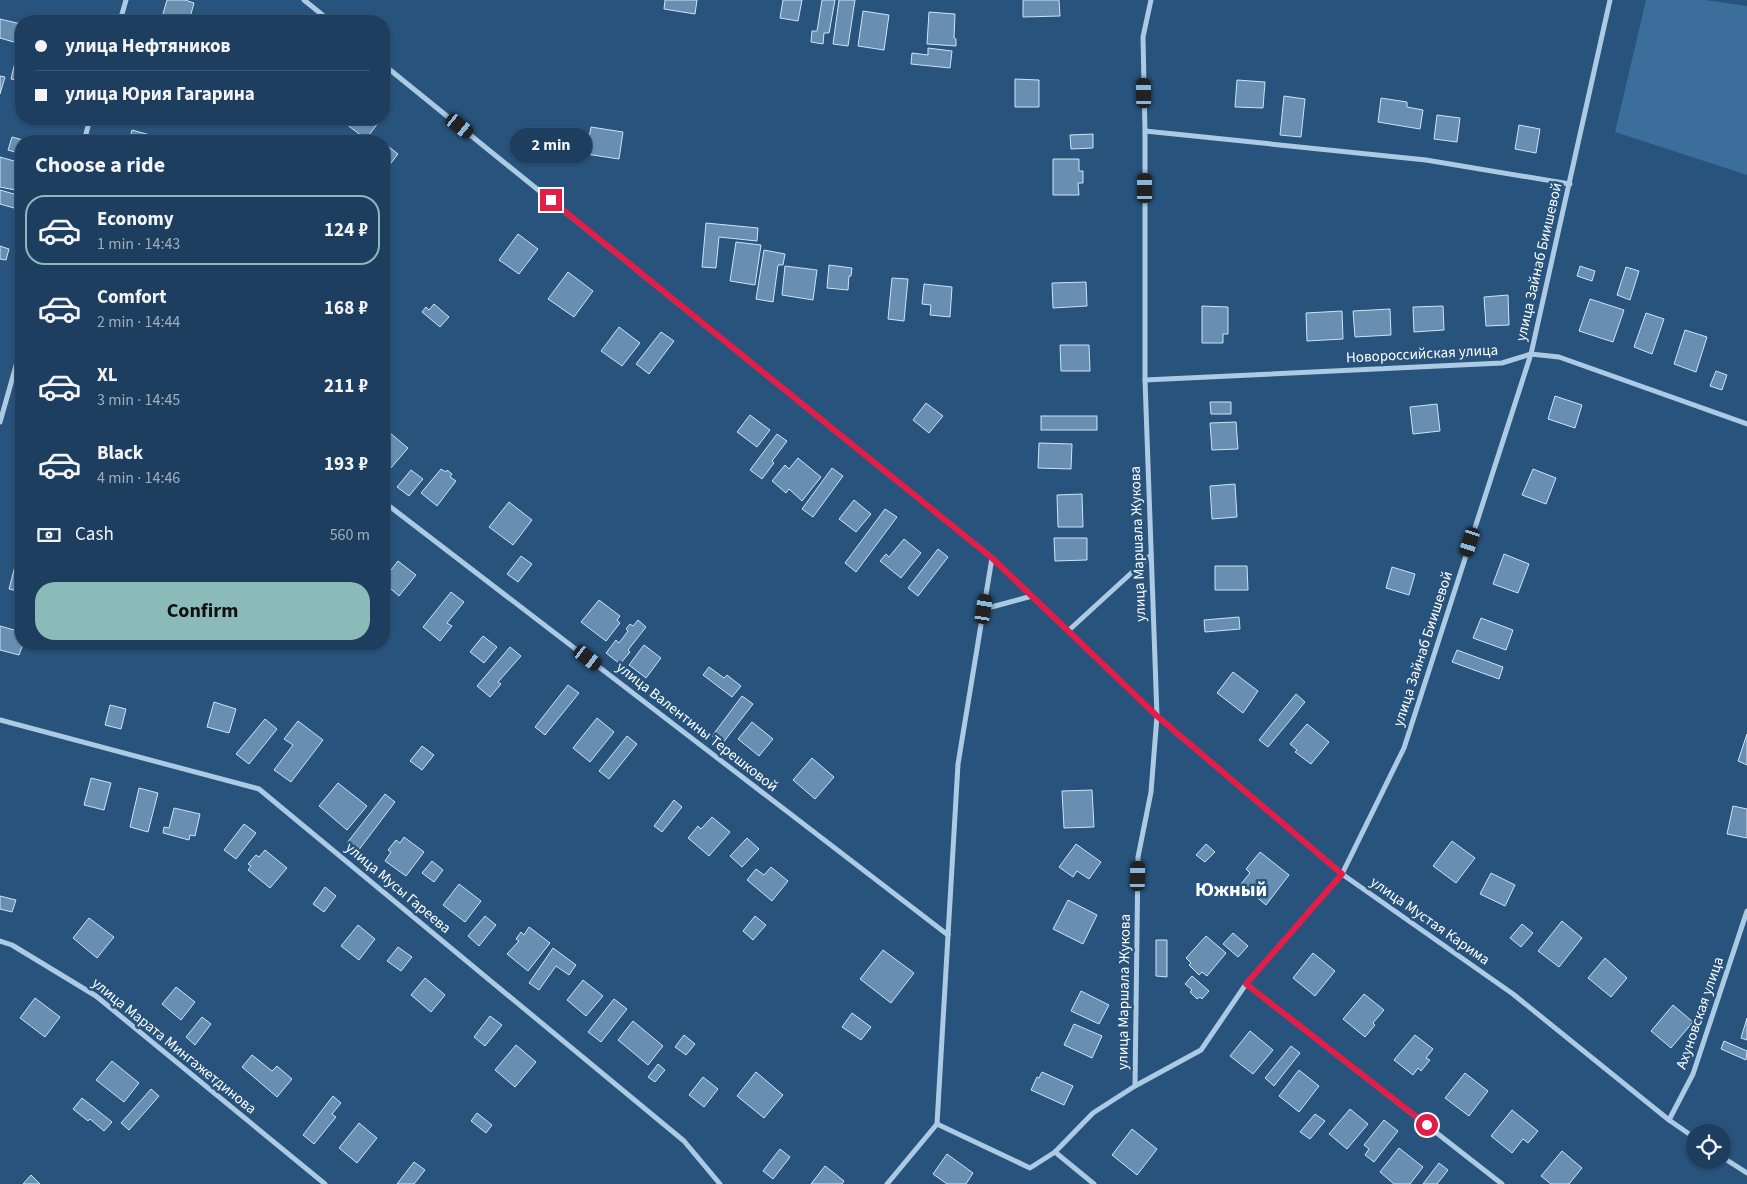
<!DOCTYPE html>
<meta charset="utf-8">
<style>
body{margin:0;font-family:"Source Sans 3",sans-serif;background:#2a4967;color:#f1f3f6;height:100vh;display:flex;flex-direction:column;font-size:19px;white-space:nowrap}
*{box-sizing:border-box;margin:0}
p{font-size:16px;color:#a0aebc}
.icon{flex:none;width:28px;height:28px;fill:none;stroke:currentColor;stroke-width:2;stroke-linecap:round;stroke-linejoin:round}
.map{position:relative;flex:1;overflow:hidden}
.sheet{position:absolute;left:15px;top:135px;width:375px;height:515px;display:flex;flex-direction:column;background:#1d3e5e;border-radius:20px;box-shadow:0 1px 4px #0004,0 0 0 1px #3b5773}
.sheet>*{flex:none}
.banner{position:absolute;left:15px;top:15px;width:375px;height:110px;border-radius:20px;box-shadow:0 1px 4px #0004,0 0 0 1px #3b5773;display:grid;align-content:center;height:110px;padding:0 20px;background:#1d3e5e}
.fabs{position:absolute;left:1686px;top:1124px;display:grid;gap:10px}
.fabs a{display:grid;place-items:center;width:45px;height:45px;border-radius:50%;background:#1d3e5e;box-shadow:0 1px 4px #0004,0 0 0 1px #3b5773;font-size:25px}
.end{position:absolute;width:22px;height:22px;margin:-11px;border:6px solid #e11d48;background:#fff;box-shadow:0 0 0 2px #fff}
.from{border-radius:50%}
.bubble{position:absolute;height:35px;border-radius:18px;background:#1d3e5e;box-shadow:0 1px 4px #0004,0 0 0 1px #3b5773;font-size:16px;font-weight:700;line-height:35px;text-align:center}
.car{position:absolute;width:15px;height:30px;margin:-15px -8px;border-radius:6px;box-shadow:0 0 4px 1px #0007;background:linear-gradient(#222 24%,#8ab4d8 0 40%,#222 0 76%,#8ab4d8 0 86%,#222 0)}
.banner b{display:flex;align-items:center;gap:18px;height:48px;font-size:19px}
.banner b+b{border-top:1px solid #3b5773}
.banner i{width:12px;height:12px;background:#f1f3f6}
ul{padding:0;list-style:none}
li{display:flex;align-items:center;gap:15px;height:70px;margin:0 10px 8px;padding:0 10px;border:2px solid transparent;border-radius:20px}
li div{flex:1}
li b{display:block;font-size:19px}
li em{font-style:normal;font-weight:700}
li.on{border-color:#8bbbb9}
li>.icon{width:45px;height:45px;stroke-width:1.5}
h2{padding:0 20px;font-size:22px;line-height:60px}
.pay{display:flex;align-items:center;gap:12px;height:55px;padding:0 20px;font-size:19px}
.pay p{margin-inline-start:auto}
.action{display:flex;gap:10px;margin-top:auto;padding:10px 20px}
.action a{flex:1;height:58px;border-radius:20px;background:#8bbbb9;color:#111;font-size:20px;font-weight:700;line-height:58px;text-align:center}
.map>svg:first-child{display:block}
.green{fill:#3b6e9a}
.building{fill:#688fb1;stroke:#cfe3f4}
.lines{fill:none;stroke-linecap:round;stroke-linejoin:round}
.minor{stroke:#adcae4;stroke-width:5}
.route{stroke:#e11d48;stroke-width:6}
.labels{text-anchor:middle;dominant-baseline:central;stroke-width:5;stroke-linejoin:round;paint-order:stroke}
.street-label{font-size:15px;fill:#fff;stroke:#27537d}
.district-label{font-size:20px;font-weight:bold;fill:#fff;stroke:#27537d}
</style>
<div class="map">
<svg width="1747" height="1184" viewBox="0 0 1747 1184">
<rect width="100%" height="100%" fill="#27537d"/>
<polygon class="green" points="1646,0 1705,0 1747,6 1747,175 1615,132"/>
<g class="building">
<polygon points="167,0 185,0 194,3 189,21 179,21 162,17"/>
<polygon points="665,0 697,0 695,14 664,9"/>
<polygon points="783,0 802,0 798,21 780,18"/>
<polygon points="822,0 835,0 829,33 824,33 823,44 811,42 812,31 817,31"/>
<polygon points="839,0 855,0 848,46 833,44"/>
<polygon points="1023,0 1059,0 1060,16 1023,17"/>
<polygon points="863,11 889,15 884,50 858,46"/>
<polygon points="929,12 955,14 954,38 956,39 956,46 927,44"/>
<polygon points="0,19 21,24 17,43 0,38"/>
<polygon points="928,48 952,51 950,68 911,64 912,53 928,55"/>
<polygon points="17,54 21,55 21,81 11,79"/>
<polygon points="0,76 5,77 0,94"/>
<polygon points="1015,79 1039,80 1039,107 1015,107"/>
<polygon points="1237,80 1265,82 1263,108 1235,107"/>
<polygon points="1284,96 1305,99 1301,137 1280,135"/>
<polygon points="1381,98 1407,102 1407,107 1423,110 1420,129 1378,122"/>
<polygon points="1437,115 1460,118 1457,142 1434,139"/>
<polygon points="351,119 381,119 366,139 346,124"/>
<polygon points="1519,125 1540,129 1536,153 1515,149"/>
<polygon points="591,127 623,132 619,159 586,154"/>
<polygon points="132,130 168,140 167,141 129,141"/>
<polygon points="1093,134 1093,148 1071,149 1070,135"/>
<polygon points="12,137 27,141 21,141 21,154 8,150"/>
<polygon points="384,143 398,154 384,172"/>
<polygon points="0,157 21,163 15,190 0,187"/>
<polygon points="1053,159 1079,159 1079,171 1083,171 1083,183 1078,183 1079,195 1053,195"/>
<polygon points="0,190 21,196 21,210 0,204"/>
<polygon points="706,223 758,228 757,241 719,237 716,268 702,267"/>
<polygon points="518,234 538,249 519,274 499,260"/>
<polygon points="736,242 761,245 755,285 730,281"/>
<polygon points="0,246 9,249 6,260 0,259"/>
<polygon points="764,250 785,254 783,265 778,265 773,302 756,299"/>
<polygon points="829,265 852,268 851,276 849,276 848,290 827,288"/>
<polygon points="785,266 817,270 813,300 782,295"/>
<polygon points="1580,266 1595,271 1592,281 1577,276"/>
<polygon points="1626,267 1639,271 1630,300 1617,295"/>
<polygon points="568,272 593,291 574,317 548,299"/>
<polygon points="892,278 908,279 904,321 888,319"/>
<polygon points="1086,282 1087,306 1053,308 1052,283"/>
<polygon points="924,284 952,287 950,317 930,315 931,305 922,304"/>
<polygon points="1508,295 1509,325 1486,326 1484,297"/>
<polygon points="1590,299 1624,310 1613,342 1579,331"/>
<polygon points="434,304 449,317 440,327 422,312 426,307 429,310"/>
<polygon points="1202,306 1228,307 1228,334 1223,334 1223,343 1202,343"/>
<polygon points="1443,306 1444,330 1414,332 1413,307"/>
<polygon points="1390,309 1391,335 1355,337 1353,311"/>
<polygon points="1342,311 1343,339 1307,341 1306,313"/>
<polygon points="1646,313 1664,319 1652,354 1634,347"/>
<polygon points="619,327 640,343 622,366 601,351"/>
<polygon points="1685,330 1707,337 1696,372 1674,364"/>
<polygon points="661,332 674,341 649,374 636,364"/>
<polygon points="1060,345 1089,345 1090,371 1061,371"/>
<polygon points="1716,371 1727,375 1722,390 1710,386"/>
<polygon points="1555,396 1582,405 1575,428 1548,419"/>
<polygon points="1210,402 1231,402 1231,414 1211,414"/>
<polygon points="926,403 943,416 929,433 913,420"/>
<polygon points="1437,404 1440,431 1413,434 1410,407"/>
<polygon points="750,415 770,430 757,447 737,432"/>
<rect x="1041" y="416" width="56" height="14"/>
<polygon points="1236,422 1238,449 1212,450 1210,423"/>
<polygon points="390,433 408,448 390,469 384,463 384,441"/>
<polygon points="777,434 787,441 772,461 774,463 762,479 750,470"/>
<polygon points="1039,443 1072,444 1071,469 1038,468"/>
<polygon points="798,458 821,477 802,501 789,489 786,493 772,481 785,465 789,469"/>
<polygon points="832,468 843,476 813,517 802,509"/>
<polygon points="441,469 446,472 447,470 452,474 450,477 456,481 437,506 421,493"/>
<polygon points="1533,469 1556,478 1546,504 1522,495"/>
<polygon points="411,470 423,479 409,496 397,487"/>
<polygon points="1235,484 1237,517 1212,519 1210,486"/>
<polygon points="1082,494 1083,527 1058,527 1057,495"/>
<polygon points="854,500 871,514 856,532 839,519"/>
<polygon points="509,502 532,520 513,545 489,527"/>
<polygon points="885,509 897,517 856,572 845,563"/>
<polygon points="1054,538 1087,538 1087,560 1055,561"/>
<polygon points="904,539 921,553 901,578 880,561 886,554 889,557"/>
<polygon points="938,549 948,557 918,596 908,588"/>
<polygon points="1504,554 1529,564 1518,593 1493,584"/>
<polygon points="521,556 532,564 518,582 507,574"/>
<polygon points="398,561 416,575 399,596 384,583 384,579"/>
<polygon points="15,566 21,568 21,592 9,589"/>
<polygon points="1215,566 1247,566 1248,590 1215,590"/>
<polygon points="1392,567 1415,574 1409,595 1386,588"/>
<polygon points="451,592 464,602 447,623 452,626 440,641 423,627"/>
<polygon points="599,600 620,616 617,620 620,623 606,641 581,622"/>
<polygon points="1239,617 1240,629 1205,632 1204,620"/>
<polygon points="1481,618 1513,630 1506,650 1473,638"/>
<polygon points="638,620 646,627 628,650 630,652 620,664 606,653 616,640 619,643 628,631 626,629 630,624 633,626"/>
<polygon points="0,626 21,632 21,644 23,644 19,655 0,650"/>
<polygon points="483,636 497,647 484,663 470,652"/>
<polygon points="644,645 661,658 646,678 629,665"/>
<polygon points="510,647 521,656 498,682 501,684 490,697 477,686"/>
<polygon points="1457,650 1503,667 1499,679 1452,662"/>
<polygon points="709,667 724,678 727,675 741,686 732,697 703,675"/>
<polygon points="1233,672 1258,691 1243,713 1217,693"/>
<polygon points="568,685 579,693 545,735 535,727"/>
<polygon points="1296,694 1305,702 1268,747 1259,740"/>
<polygon points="742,696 753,704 722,744 712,736"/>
<polygon points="214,702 236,709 229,733 207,727"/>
<polygon points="110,705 126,709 121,729 105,725"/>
<polygon points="597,718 614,732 590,762 573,748"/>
<polygon points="265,719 277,729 249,764 236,754"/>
<polygon points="298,721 323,740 291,782 274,770 293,745 284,739"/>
<polygon points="752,722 773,739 759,756 738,739"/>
<polygon points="1307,724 1329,742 1311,764 1295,752 1297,750 1290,744"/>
<polygon points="1747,734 1747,765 1738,761"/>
<polygon points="627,736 637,744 609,779 599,771"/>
<polygon points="422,746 434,755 422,770 410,761"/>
<polygon points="812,758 834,777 815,799 793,780"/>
<polygon points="91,778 111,783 104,810 84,805"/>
<polygon points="338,783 367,806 347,830 319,806"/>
<polygon points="139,788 158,793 148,832 130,827"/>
<polygon points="1092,790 1094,827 1064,828 1062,791"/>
<polygon points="385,794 395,802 358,851 347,843"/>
<polygon points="674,800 682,807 662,832 654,826"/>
<polygon points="1733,806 1747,809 1747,838 1727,834"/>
<polygon points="174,808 200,814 195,836 190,835 189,840 163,833 164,827 169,828"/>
<polygon points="712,817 730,832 709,856 688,838 698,826 701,829"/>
<polygon points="244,824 256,833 236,859 224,850"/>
<polygon points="404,837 424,852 406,876 385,861 391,852 388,850 396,840 400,843"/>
<polygon points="747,838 759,849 742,867 730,856"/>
<polygon points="1452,841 1475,858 1456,883 1433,866"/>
<polygon points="1076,844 1101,862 1089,879 1077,871 1073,877 1059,867"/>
<polygon points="1206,844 1215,852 1205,862 1196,855"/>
<polygon points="265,850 287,868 270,888 248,870 251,866 248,864 256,855 259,857"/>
<polygon points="1260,852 1289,875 1266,905 1241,884 1250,873 1246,869"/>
<polygon points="432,861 443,870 434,882 422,873"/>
<polygon points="771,867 788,881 772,901 747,880 756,869 764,875"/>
<polygon points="1491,873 1515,885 1505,906 1480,894"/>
<polygon points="459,884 481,901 465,922 443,905"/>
<polygon points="325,887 336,896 324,912 313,904"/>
<polygon points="0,896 16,900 12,912 0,909"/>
<polygon points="1068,900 1097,915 1083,944 1053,929"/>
<polygon points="485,916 496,925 479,946 468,936"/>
<polygon points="755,916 766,925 753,940 743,931"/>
<polygon points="89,918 114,937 97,958 73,938"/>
<polygon points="1562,921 1582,938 1559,967 1538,951"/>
<polygon points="1522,924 1533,933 1521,947 1510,938"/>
<polygon points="358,925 375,939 359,960 341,946"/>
<polygon points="529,927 550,943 528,971 507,954 519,941 516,939 521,932 524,935"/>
<polygon points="1233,933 1248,946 1238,957 1223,944"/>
<polygon points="1206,936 1226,953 1207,976 1202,972 1199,975 1189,965 1191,963 1186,958"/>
<polygon points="1156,940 1167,940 1167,977 1156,976"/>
<polygon points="398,947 412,957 401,971 387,961"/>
<polygon points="553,948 576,965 569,975 556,966 539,990 529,983"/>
<polygon points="883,950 914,973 891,1003 860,979"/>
<polygon points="1313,953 1335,971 1315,996 1293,978"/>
<polygon points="1605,958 1627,978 1611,997 1588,978"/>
<polygon points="1192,976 1209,991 1202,999 1200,997 1197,999 1190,992 1192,990 1185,984"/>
<polygon points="425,978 445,995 431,1012 411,995"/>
<polygon points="583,980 603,996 586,1016 567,1000"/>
<polygon points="176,987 195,1002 181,1020 162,1004"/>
<polygon points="1081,991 1109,1005 1099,1024 1071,1011"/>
<polygon points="1364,994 1384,1010 1373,1023 1375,1025 1365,1037 1343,1019"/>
<polygon points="35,998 60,1017 45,1037 20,1018"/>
<polygon points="614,999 627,1009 601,1042 588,1032"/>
<polygon points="1673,1005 1693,1022 1671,1048 1651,1031"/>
<polygon points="852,1013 871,1027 861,1040 842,1027"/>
<polygon points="490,1016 502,1025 485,1046 474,1037"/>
<polygon points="202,1017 211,1024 195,1045 186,1037"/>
<polygon points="1747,1018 1747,1040 1741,1038"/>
<polygon points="633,1021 663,1046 648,1065 618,1040"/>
<polygon points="1074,1024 1102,1036 1092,1058 1064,1045"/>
<polygon points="1250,1031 1273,1050 1253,1074 1230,1056"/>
<polygon points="684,1035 695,1044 686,1055 675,1047"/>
<polygon points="1415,1035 1433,1049 1426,1058 1430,1060 1421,1071 1418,1068 1413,1075 1394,1060"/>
<polygon points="1724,1041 1747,1051 1746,1060 1721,1049"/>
<polygon points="516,1045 536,1062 515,1087 495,1070"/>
<polygon points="1291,1046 1300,1053 1274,1086 1265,1078"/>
<polygon points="252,1055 272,1071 277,1066 292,1079 277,1097 242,1067"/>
<polygon points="112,1061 139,1083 124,1102 96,1080"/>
<polygon points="658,1064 665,1070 655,1082 648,1077"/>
<polygon points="1299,1070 1319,1086 1299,1112 1279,1096"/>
<polygon points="756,1072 783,1095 764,1118 737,1096"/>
<polygon points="1042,1072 1073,1086 1064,1105 1031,1090 1037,1077 1039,1078"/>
<polygon points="1465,1073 1488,1091 1469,1116 1445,1098"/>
<polygon points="703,1077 718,1089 704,1107 689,1095"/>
<polygon points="151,1089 159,1096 129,1130 121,1123"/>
<polygon points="333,1096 341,1103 332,1114 336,1117 314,1144 303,1135"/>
<polygon points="82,1098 112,1122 104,1131 90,1119 88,1121 73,1109"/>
<polygon points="1350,1109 1368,1124 1347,1149 1329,1134"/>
<polygon points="1512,1110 1538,1131 1528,1143 1523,1139 1512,1153 1491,1136"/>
<polygon points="477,1113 492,1125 486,1133 471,1121"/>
<polygon points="1315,1114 1325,1121 1310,1139 1300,1132"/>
<polygon points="1384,1120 1398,1131 1374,1162 1365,1155 1369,1149 1364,1145"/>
<polygon points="359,1123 377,1138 357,1163 339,1148"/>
<polygon points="1132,1129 1157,1149 1137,1175 1112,1155"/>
<polygon points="1399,1148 1423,1167 1410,1184 1394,1184 1380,1172"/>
<polygon points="780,1149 790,1157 773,1179 763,1171"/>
<polygon points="1562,1151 1582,1168 1569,1184 1551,1184 1541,1176"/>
<polygon points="947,1154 973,1173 966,1184 947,1184 933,1174"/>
<polygon points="414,1162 425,1170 414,1184 397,1184"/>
<polygon points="1439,1163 1448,1170 1437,1184 1423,1184"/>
<polygon points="825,1166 844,1181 842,1184 811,1184"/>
<polygon points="31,1175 40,1184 23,1184"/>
</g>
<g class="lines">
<g class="minor">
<polyline points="304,0 330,21"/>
<polyline points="120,21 126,0"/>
<polyline points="384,65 992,558 1157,716 1342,874 1513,994 1669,1120 1695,1138"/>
<polyline points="1145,131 1426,160 1570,184"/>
<polyline points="84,141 90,119"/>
<polyline points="1145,380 1502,363 1531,354 1559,357 1747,424"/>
<polyline points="0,422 21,348"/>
<polyline points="384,502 948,935"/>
<polyline points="984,609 1032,596"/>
<polyline points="1068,631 1151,555"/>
<polyline points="0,720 259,789 684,1141 720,1184"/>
<polyline points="0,941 12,945 96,996 325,1184"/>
<polyline points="1246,984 1502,1184"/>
<polyline points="1135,1086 1138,857 1151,792 1157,716 1145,380 1145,131 1143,37 1151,0"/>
<polyline points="1669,1120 1693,1074 1747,911"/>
<polyline points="937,1124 1030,1168 1055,1152 1093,1113 1135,1086 1201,1050 1246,984 1342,874 1404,748 1531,354 1610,0"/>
<polyline points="1055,1152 1094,1184"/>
<polyline points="1722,1157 1747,1173"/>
<polyline points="887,1184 937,1124 958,764 992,558"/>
</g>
</g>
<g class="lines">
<polyline class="route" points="551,200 992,558 1157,716 1342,874 1246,984 1427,1125"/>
</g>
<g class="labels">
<g class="street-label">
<text transform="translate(1539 262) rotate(-77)">улица Зайнаб Биишевой</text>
<text transform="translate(1422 354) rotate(-3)">Новороссийская улица</text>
<text transform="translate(1138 544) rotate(-92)">улица Маршала Жукова</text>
<text transform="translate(1423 649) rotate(-72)">улица Зайнаб Биишевой</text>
<text transform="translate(697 727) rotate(38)">улица Валентины Терешковой</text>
<text transform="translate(398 888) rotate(40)">улица Мусы Гареева</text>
<text transform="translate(1430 921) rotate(35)">улица Мустая Карима</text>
<text transform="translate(1124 992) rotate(-89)">улица Маршала Жукова</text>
<text transform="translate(1700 1013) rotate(-71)">Ахуновская улица</text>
<text transform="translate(174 1046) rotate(39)">улица Марата Мингажетдинова</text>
</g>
<g class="district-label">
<text x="1231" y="890">Южный</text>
</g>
</g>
</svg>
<div class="fabs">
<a><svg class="icon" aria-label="locate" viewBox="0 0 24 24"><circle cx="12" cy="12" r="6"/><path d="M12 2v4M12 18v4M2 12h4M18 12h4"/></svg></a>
</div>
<i class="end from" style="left:1427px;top:1125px"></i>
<i class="end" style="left:551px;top:200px"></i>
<div class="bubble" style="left:510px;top:128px;width:82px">2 min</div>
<i class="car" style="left:1144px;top:93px;rotate:359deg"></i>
<i class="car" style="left:460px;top:126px;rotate:129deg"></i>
<i class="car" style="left:1145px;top:188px;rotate:0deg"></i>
<i class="car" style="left:1470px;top:542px;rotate:198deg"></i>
<i class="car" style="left:984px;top:609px;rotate:9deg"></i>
<i class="car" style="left:588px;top:658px;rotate:128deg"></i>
<i class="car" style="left:1138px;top:876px;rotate:1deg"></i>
<div class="banner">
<b><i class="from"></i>улица Нефтяников</b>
<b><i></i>улица Юрия Гагарина</b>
</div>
<section class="sheet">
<h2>Choose a ride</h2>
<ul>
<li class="on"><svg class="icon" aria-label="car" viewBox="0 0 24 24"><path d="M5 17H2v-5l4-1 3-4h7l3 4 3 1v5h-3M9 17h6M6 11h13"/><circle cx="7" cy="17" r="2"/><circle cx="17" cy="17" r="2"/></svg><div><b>Economy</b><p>1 min · 14:43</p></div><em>124 ₽</em></li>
<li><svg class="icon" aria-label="car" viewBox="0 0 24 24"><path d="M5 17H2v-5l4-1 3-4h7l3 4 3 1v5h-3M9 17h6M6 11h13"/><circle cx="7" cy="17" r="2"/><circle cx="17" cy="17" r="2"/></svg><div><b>Comfort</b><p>2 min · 14:44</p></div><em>168 ₽</em></li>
<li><svg class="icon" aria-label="car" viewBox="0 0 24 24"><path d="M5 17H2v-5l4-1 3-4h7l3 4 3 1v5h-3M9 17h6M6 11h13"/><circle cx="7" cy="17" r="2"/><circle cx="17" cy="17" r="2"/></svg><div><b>XL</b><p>3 min · 14:45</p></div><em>211 ₽</em></li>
<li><svg class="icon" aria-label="car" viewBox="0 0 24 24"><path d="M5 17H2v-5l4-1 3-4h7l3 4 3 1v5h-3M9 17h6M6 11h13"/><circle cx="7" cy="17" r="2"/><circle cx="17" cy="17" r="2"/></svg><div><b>Black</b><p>4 min · 14:46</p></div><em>193 ₽</em></li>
</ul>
<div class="pay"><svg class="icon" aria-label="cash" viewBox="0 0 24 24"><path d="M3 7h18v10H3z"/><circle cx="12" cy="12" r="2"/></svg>Cash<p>560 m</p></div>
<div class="action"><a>Confirm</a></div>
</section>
</div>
